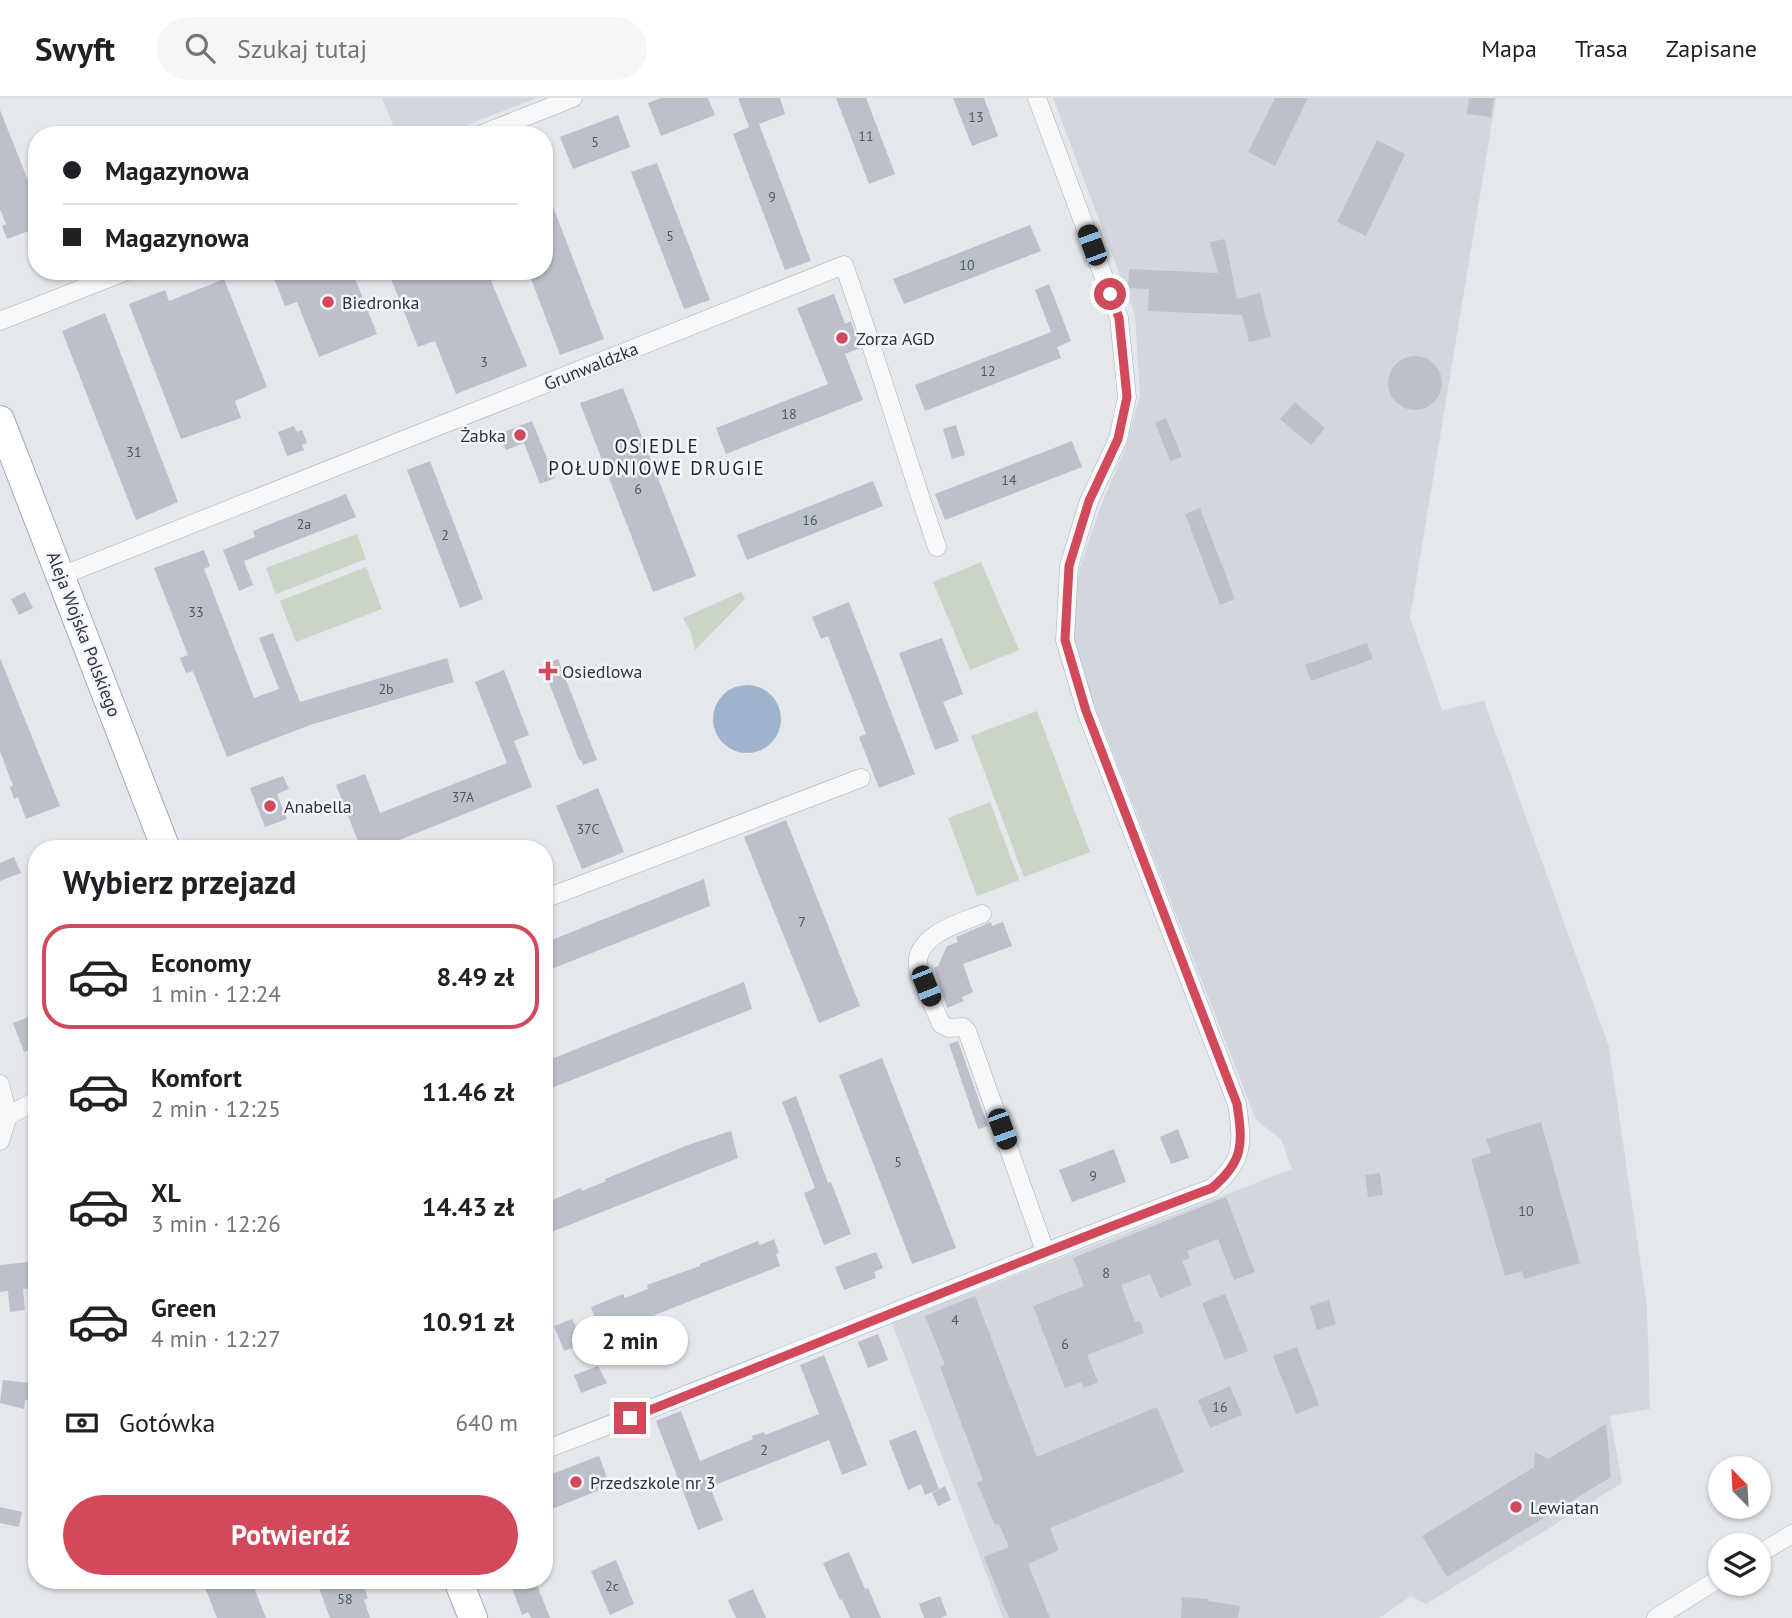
<!DOCTYPE html>
<html lang="pl">
<meta charset="utf-8">
<style>
body{margin:0;font-family:"PT Sans",sans-serif;background:#f6f6f6;color:#202124;height:100vh;display:flex;flex-direction:column;font-size:26px;white-space:nowrap}
*{box-sizing:border-box;margin:0}
p{font-size:23px;color:#757577}
.icon{flex:none;width:38px;height:38px;fill:none;stroke:currentColor;stroke-width:2;stroke-linecap:round;stroke-linejoin:round}
.map{position:relative;flex:1;overflow:hidden}
.details{position:absolute;left:28px;top:742px;width:525px;height:749px;display:flex;flex-direction:column;background:#fff;border-radius:28px;box-shadow:0 2px 5px #0004}
.details>*{flex:none}
.guide{position:absolute;left:28px;top:28px;width:525px;height:154px;border-radius:28px;box-shadow:0 2px 5px #0004;display:grid;align-content:center;height:154px;padding:0 35px;background:#fff}
.needle{width:46px;rotate:336deg}
.fabs{position:absolute;left:1708px;top:1358px;display:grid;gap:14px}
.fabs a{display:grid;place-items:center;width:63px;height:63px;border-radius:50%;background:#fff;box-shadow:0 2px 5px #0004;font-size:35px}
.end{position:absolute;width:32px;height:32px;margin:-16px;border:9px solid #d1495b;background:#fff;box-shadow:0 0 0 4px #fff}
.from{border-radius:50%}
.bubble{position:absolute;height:49px;border-radius:24px;background:#fff;box-shadow:0 2px 5px #0004;font-size:23px;font-weight:600;line-height:49px;text-align:center}
.car{position:absolute;width:21px;height:42px;margin:-21px -10px;border-radius:9px;box-shadow:0 0 5px 2px #0007;background:linear-gradient(#222 24%,#8ab4d8 0 40%,#222 0 76%,#8ab4d8 0 86%,#222 0)}
.guide b{display:flex;align-items:center;gap:24px;height:66px;font-size:26px}
.guide b+b{border-top:2px solid #e0e0e0}
.guide i{width:18px;height:18px;background:#202124}
ul{padding:0;list-style:none}
li{display:flex;align-items:center;gap:21px;height:105px;margin:0 14px 10px;padding:0 21px;border:4px solid transparent;border-radius:28px}
li div{flex:1}
li b{display:block;font-size:26px}
li em{font-style:normal;font-weight:600}
li.current{border-color:#d1495b}
li>.icon{width:63px;height:63px;stroke-width:1.5}
h2{padding:0 35px;font-size:32px;line-height:84px}
.pay{display:flex;align-items:center;gap:18px;height:77px;padding:0 35px;font-size:26px}
.pay p{margin-inline-start:auto}
.primary-button{display:flex;gap:14px;margin-top:auto;padding:14px 35px}
.primary-button a{flex:1;height:80px;border-radius:42px;background:#d1495b;color:#fff;font-size:28px;font-weight:600;line-height:80px;text-align:center}
header{display:flex;align-items:center;gap:42px;box-sizing:border-box;height:98px;padding:0 35px;background:#fff;border-bottom:2px solid #e0e0e0}
header strong{font-size:33px}
nav{display:flex;gap:38px;margin-inline-start:auto;font-size:24px}
.search{width:490px;height:63px;background:#f6f6f6;display:flex;align-items:center;gap:18px;box-sizing:border-box;padding:0 24px;border-radius:38px;color:#757577;font-size:26px}
.map>svg:first-child{display:block}
.built{fill:#d2d6de}
.green{fill:#c9d6c5}
.water{fill:#9fb4cc}
.building{fill:#bbc0ca}
.lines{fill:none;stroke-linecap:round;stroke-linejoin:round}
.street-casing{stroke:#a9aeb7;stroke-width:19}
.primary-casing{stroke:#a3abb8;stroke-width:30}
.street{stroke:#f7f8fa;stroke-width:18}
.primary{stroke:#fff;stroke-width:28}
.route{stroke:#d1495b;stroke-width:9}
.poi-dot{fill:#d1495b;stroke:#f4f6f9;stroke-width:2.5}
.labels{text-anchor:middle;dominant-baseline:central;stroke-width:5;stroke-linejoin:round;paint-order:stroke}
.number-label{font-size:14px;fill:#4f5766}
.poi-label{font-size:18px;fill:#2b3445;stroke:#f4f6f9;text-anchor:start}
.street-label{font-size:18px;fill:#2b3445;stroke:#f4f6f9}
.neighbourhood-label{font-size:19px;letter-spacing:2px;fill:#1d2536;stroke:#f4f6f9}
</style>
<header>
<strong>Swyft</strong>
<div class="search"><svg class="icon" aria-label="search" viewBox="0 0 24 24"><circle cx="10" cy="10" r="6"/><path d="M15 15l6 6"/></svg>Szukaj tutaj</div>
<nav><a>Mapa</a><a>Trasa</a><a>Zapisane</a></nav>
</header>
<div class="map">
<svg width="1792" height="1520" viewBox="0 0 1792 1520">
<rect width="100%" height="100%" fill="#e4e7ec"/>
<g class="built">
<polygon points="382,0 536,0 441,37 397,37"/>
<polygon points="1053,0 1496,0 1410,520 1442,612 1484,603 1609,949 1647,1209 1650,1311 1610,1318 1622,1385 1426,1506 1411,1498 1379,1520 1003,1520 892,1225 1292,1071 1281,1041 1256,1022 1075,557 1073,509 1079,472 1100,410 1126,349 1140,297 1135,217"/>
</g>
<g class="green">
<polygon points="357,436 366,461 276,496 266,470"/>
<polygon points="981,464 1019,552 970,572 933,484"/>
<polygon points="366,469 382,511 296,544 280,503"/>
<polygon points="741,494 745,501 695,552 691,535 683,520"/>
<polygon points="1037,613 1090,754 1024,779 971,638"/>
<polygon points="990,704 1019,782 977,798 948,720"/>
</g>
<circle class="water" cx="747" cy="621" r="34"/>
<g class="building">
<polygon points="661,0 708,0 715,17 661,38 648,5"/>
<polygon points="738,0 780,0 785,16 759,26 811,163 785,172 733,36 749,29"/>
<polygon points="836,0 866,0 895,76 869,86"/>
<polygon points="953,0 984,0 998,38 972,48"/>
<polygon points="1275,0 1308,0 1275,68 1248,54"/>
<polygon points="1469,0 1494,0 1491,19 1467,16"/>
<polygon points="0,12 37,105 37,130 7,141 2,128 6,126 0,111"/>
<polygon points="618,17 630,49 573,71 560,39"/>
<polygon points="1377,42 1405,56 1366,138 1337,124"/>
<polygon points="657,65 710,202 684,211 631,74"/>
<polygon points="545,88 604,241 560,257 528,173 544,173"/>
<polygon points="1030,127 1041,153 904,206 893,181"/>
<polygon points="1225,141 1237,201 1260,195 1271,239 1249,244 1242,217 1148,213 1149,191 1128,190 1129,171 1218,175 1210,144"/>
<polygon points="271,173 352,173 377,236 319,259 297,204 285,208"/>
<polygon points="388,173 514,173 491,183 527,268 456,296 435,243 418,249"/>
<polygon points="224,181 267,289 235,303 241,320 181,341 129,206 165,192 169,203"/>
<polygon points="1049,186 1071,243 1057,249 1061,260 925,313 915,287 1051,234 1035,192"/>
<polygon points="834,196 845,226 851,223 860,250 845,256 863,302 726,356 716,330 828,286 797,210"/>
<polygon points="105,215 178,404 136,422 62,233"/>
<circle cx="1415" cy="285" r="27"/>
<polygon points="623,290 696,478 653,494 580,305"/>
<polygon points="1295,304 1325,330 1311,347 1280,321"/>
<polygon points="1166,320 1182,359 1170,363 1155,325"/>
<polygon points="532,323 555,380 540,386 524,345 506,352 499,336"/>
<polygon points="956,327 965,357 952,361 943,331"/>
<polygon points="294,328 297,334 302,332 307,345 302,347 304,352 287,358 278,334"/>
<polygon points="1072,343 1082,369 945,422 935,396"/>
<polygon points="430,363 483,501 460,510 407,372"/>
<polygon points="873,383 883,408 747,462 737,437"/>
<polygon points="346,396 356,419 244,463 253,487 239,493 223,452 255,439 253,433"/>
<polygon points="1200,410 1235,501 1220,507 1185,416"/>
<polygon points="204,452 210,468 204,471 254,600 279,591 259,540 273,535 300,604 447,560 454,584 310,627 227,659 193,573 186,575 180,560 188,557 154,470"/>
<polygon points="25,494 33,510 19,517 11,501"/>
<polygon points="849,504 915,676 879,690 859,639 866,636 828,538 821,541 812,519"/>
<polygon points="942,540 963,596 943,604 959,643 935,652 899,555"/>
<polygon points="1367,545 1373,561 1311,583 1305,567"/>
<polygon points="0,560 60,708 26,721 18,699 14,701 10,689 13,688 0,653"/>
<polygon points="558,561 597,662 583,667 581,662 579,662 544,572 544,566"/>
<polygon points="504,572 529,637 514,643 532,689 377,751 361,751 336,687 365,676 380,715 507,665 475,584"/>
<polygon points="283,678 289,691 277,696 287,721 265,729 250,690"/>
<polygon points="598,690 624,754 582,771 556,708"/>
<polygon points="786,722 860,908 819,925 744,739"/>
<polygon points="14,759 21,775 0,783 0,765"/>
<polygon points="704,781 710,808 544,874 544,845"/>
<polygon points="991,824 992,828 1003,824 1012,848 963,866 973,894 962,899 964,903 947,910 934,870 938,868 947,848 958,844 956,839"/>
<polygon points="744,884 752,911 544,993 544,964"/>
<polygon points="37,916 37,949 24,954 13,925"/>
<polygon points="958,943 988,1028 978,1031 949,946"/>
<polygon points="882,960 956,1150 912,1166 839,977"/>
<polygon points="796,998 828,1085 831,1084 851,1136 824,1147 804,1095 815,1090 782,1004"/>
<polygon points="1541,1024 1580,1165 1524,1181 1522,1173 1505,1178 1471,1061 1491,1055 1486,1041"/>
<polygon points="1178,1031 1189,1060 1171,1066 1160,1039"/>
<polygon points="731,1033 738,1060 544,1137 544,1108 551,1106 550,1103 581,1090 582,1093 606,1083 605,1081 688,1047"/>
<polygon points="1114,1051 1126,1084 1072,1104 1059,1072"/>
<polygon points="1380,1075 1383,1097 1368,1099 1365,1077"/>
<polygon points="1226,1099 1255,1174 1234,1182 1218,1141 1187,1153 1190,1160 1182,1163 1192,1187 1160,1200 1150,1176 1121,1187 1135,1224 1140,1223 1144,1235 1087,1257 1098,1284 1084,1290 1081,1284 1065,1290 1033,1208 1084,1188 1073,1160"/>
<polygon points="774,1141 779,1155 776,1156 780,1168 601,1238 591,1209 623,1196 625,1200 648,1191 647,1187 700,1168 700,1166 758,1143 760,1147"/>
<polygon points="876,1154 883,1170 874,1174 876,1180 844,1192 835,1169"/>
<polygon points="37,1163 37,1189 23,1191 25,1212 10,1214 8,1193 0,1194 0,1167"/>
<polygon points="1225,1196 1248,1253 1225,1262 1202,1205"/>
<polygon points="975,1198 1037,1359 1157,1309 1184,1374 1050,1430 1059,1452 1028,1466 1050,1520 1009,1520 984,1459 1009,1449 999,1426 995,1427 977,1385 983,1382 940,1269 945,1267 925,1218"/>
<polygon points="1329,1202 1336,1226 1317,1232 1310,1208"/>
<polygon points="572,1221 585,1245 564,1253 554,1228"/>
<polygon points="878,1236 888,1262 868,1270 858,1244"/>
<polygon points="1297,1249 1319,1307 1296,1316 1273,1258"/>
<polygon points="824,1257 867,1367 842,1377 829,1342 710,1389 723,1422 698,1432 656,1323 681,1313 700,1363 753,1341 752,1338 764,1334 765,1337 819,1316 800,1267"/>
<polygon points="598,1268 607,1285 581,1295 574,1277"/>
<polygon points="3,1282 37,1286 36,1304 25,1302 24,1311 0,1305"/>
<polygon points="1230,1288 1242,1317 1210,1330 1198,1302"/>
<polygon points="1606,1326 1611,1379 1447,1479 1422,1438 1534,1369 1535,1354 1548,1361"/>
<polygon points="916,1332 939,1391 925,1397 921,1386 908,1392 889,1343"/>
<polygon points="599,1358 610,1388 544,1414 544,1379"/>
<polygon points="945,1388 951,1402 938,1408 932,1395"/>
<polygon points="0,1409 22,1414 19,1429 0,1425"/>
<polygon points="849,1454 865,1491 868,1490 881,1520 850,1520 842,1501 840,1502 823,1465"/>
<polygon points="616,1462 634,1506 610,1517 591,1473"/>
<polygon points="202,1482 251,1482 266,1520 217,1520"/>
<polygon points="316,1482 361,1482 368,1500 364,1502 370,1520 330,1520"/>
<polygon points="509,1482 535,1482 550,1520 531,1520 528,1514 522,1517"/>
<polygon points="753,1491 766,1520 736,1520 728,1502"/>
<polygon points="940,1498 947,1517 940,1520 924,1520 919,1506"/>
<polygon points="1182,1499 1208,1501 1208,1503 1240,1508 1238,1520 1181,1520"/>
</g>
<g class="lines">
<defs>
<g id="street">
<polyline points="479,37 573,0"/>
<polyline points="0,223 127,173"/>
<path d="M 61,478 L 844,167 C 877,261 905,355 937,449"/>
<polyline points="544,801 861,680"/>
<path d="M 982,816 C 960,825 914,837 918,869 C 920,883 936,912 941,926 L 949,930 L 963,929 L 967,933 L 1045,1153"/>
<polyline points="0,986 8,1018 0,1043"/>
<polyline points="8,1018 37,1002"/>
<path d="M 544,1352 C 768,1267 988,1174 1212,1090 C 1244,1063 1243,1046 1237,1006 L 1086,613 L 1065,542 L 1069,468 L 1089,403 L 1118,341 L 1127,299 L 1119,220 L 1037,0"/>
<polyline points="1759,1456 1792,1436"/>
<polyline points="1656,1520 1720,1480"/>
</g>
<g id="primary">
<polyline points="0,322 166,751"/>
<polyline points="458,1482 473,1520"/>
</g>
</defs>
<use href="#street" class="street-casing"/>
<use href="#primary" class="primary-casing"/>
<use href="#street" class="street"/>
<use href="#primary" class="primary"/>
</g>
<g class="lines">
<path class="route" d="M 630,1320 C 824,1243 1017,1163 1212,1090 C 1244,1063 1243,1046 1237,1006 L 1086,613 L 1065,542 L 1069,468 L 1089,403 L 1118,341 L 1127,299 L 1119,220 L 1110,196"/>
</g>
<g class="poi-dot">
<circle cx="328" cy="204" r="7"/>
<circle cx="842" cy="240" r="7"/>
<circle cx="520" cy="337" r="7"/>
<path d="M544.5 562.5h7v7h7v7h-7v7h-7v-7h-7v-7h7z"/>
<circle cx="270" cy="708" r="7"/>
<circle cx="576" cy="1384" r="7"/>
<circle cx="1516" cy="1409" r="7"/>
</g>
<g class="labels">
<g class="number-label">
<text x="976" y="19">13</text>
<text x="866" y="38">11</text>
<text x="595" y="44">5</text>
<text x="772" y="99">9</text>
<text x="670" y="138">5</text>
<text x="967" y="167">10</text>
<text x="484" y="264">3</text>
<text x="988" y="273">12</text>
<text x="789" y="316">18</text>
<text x="134" y="354">31</text>
<text x="1009" y="382">14</text>
<text x="638" y="391">6</text>
<text x="810" y="422">16</text>
<text x="304" y="426">2a</text>
<text x="445" y="437">2</text>
<text x="196" y="514">33</text>
<text x="386" y="591">2b</text>
<text x="463" y="699">37A</text>
<text x="588" y="731">37C</text>
<text x="802" y="824">7</text>
<text x="898" y="1064">5</text>
<text x="1093" y="1078">9</text>
<text x="1526" y="1113">10</text>
<text x="1106" y="1175">8</text>
<text x="955" y="1222">4</text>
<text x="1065" y="1246">6</text>
<text x="1220" y="1309">16</text>
<text x="764" y="1352">2</text>
<text x="612" y="1488">2c</text>
<text x="345" y="1501">58</text>
</g>
<g class="poi-label">
<text x="342" y="204">Biedronka</text>
<text x="856" y="240">Zorza AGD</text>
<text x="506" y="337" text-anchor="end">Żabka</text>
<text x="562" y="573">Osiedlowa</text>
<text x="284" y="708">Anabella</text>
<text x="590" y="1384">Przedszkole nr 3</text>
<text x="1530" y="1409">Lewiatan</text>
</g>
<g class="street-label">
<text transform="translate(591 268) rotate(-22)">Grunwaldzka</text>
<text transform="translate(84 536) rotate(69)">Aleja Wojska Polskiego</text>
</g>
<g class="neighbourhood-label">
<text x="657" y="348">OSIEDLE<tspan x="657" dy="22">POŁUDNIOWE DRUGIE</tspan></text>
</g>
</g>
</svg>
<div class="fabs">
<a><svg class="needle" viewBox="-14 -14 28 28"><path d="M0-13l5 13h-10z" fill="#e53935"/><path d="M0 13l5-13h-10z" fill="#757577"/></svg></a>
<a><svg class="icon" aria-label="layers" viewBox="0 0 24 24"><path d="M12 4l9 5-9 5-9-5zM3 14l9 5 9-5"/></svg></a>
</div>
<i class="end from" style="left:1110px;top:196px"></i>
<i class="end" style="left:630px;top:1320px"></i>
<div class="bubble" style="left:572px;top:1218px;width:116px">2 min</div>
<i class="car" style="left:1092px;top:147px;rotate:340deg"></i>
<i class="car" style="left:926px;top:888px;rotate:158deg"></i>
<i class="car" style="left:1002px;top:1031px;rotate:160deg"></i>
<div class="guide">
<b><i class="from"></i>Magazynowa</b>
<b><i></i>Magazynowa</b>
</div>
<section class="details">
<h2>Wybierz przejazd</h2>
<ul>
<li class="current"><svg class="icon" aria-label="car" viewBox="0 0 24 24"><path d="M5 17H2v-5l4-1 3-4h7l3 4 3 1v5h-3M9 17h6M6 11h13"/><circle cx="7" cy="17" r="2"/><circle cx="17" cy="17" r="2"/></svg><div><b>Economy</b><p>1 min · 12:24</p></div><em>8.49 zł</em></li>
<li><svg class="icon" aria-label="car" viewBox="0 0 24 24"><path d="M5 17H2v-5l4-1 3-4h7l3 4 3 1v5h-3M9 17h6M6 11h13"/><circle cx="7" cy="17" r="2"/><circle cx="17" cy="17" r="2"/></svg><div><b>Komfort</b><p>2 min · 12:25</p></div><em>11.46 zł</em></li>
<li><svg class="icon" aria-label="car" viewBox="0 0 24 24"><path d="M5 17H2v-5l4-1 3-4h7l3 4 3 1v5h-3M9 17h6M6 11h13"/><circle cx="7" cy="17" r="2"/><circle cx="17" cy="17" r="2"/></svg><div><b>XL</b><p>3 min · 12:26</p></div><em>14.43 zł</em></li>
<li><svg class="icon" aria-label="car" viewBox="0 0 24 24"><path d="M5 17H2v-5l4-1 3-4h7l3 4 3 1v5h-3M9 17h6M6 11h13"/><circle cx="7" cy="17" r="2"/><circle cx="17" cy="17" r="2"/></svg><div><b>Green</b><p>4 min · 12:27</p></div><em>10.91 zł</em></li>
</ul>
<div class="pay"><svg class="icon" aria-label="cash" viewBox="0 0 24 24"><path d="M3 7h18v10H3z"/><circle cx="12" cy="12" r="2"/></svg>Gotówka<p>640 m</p></div>
<div class="primary-button"><a>Potwierdź</a></div>
</section>
</div>
